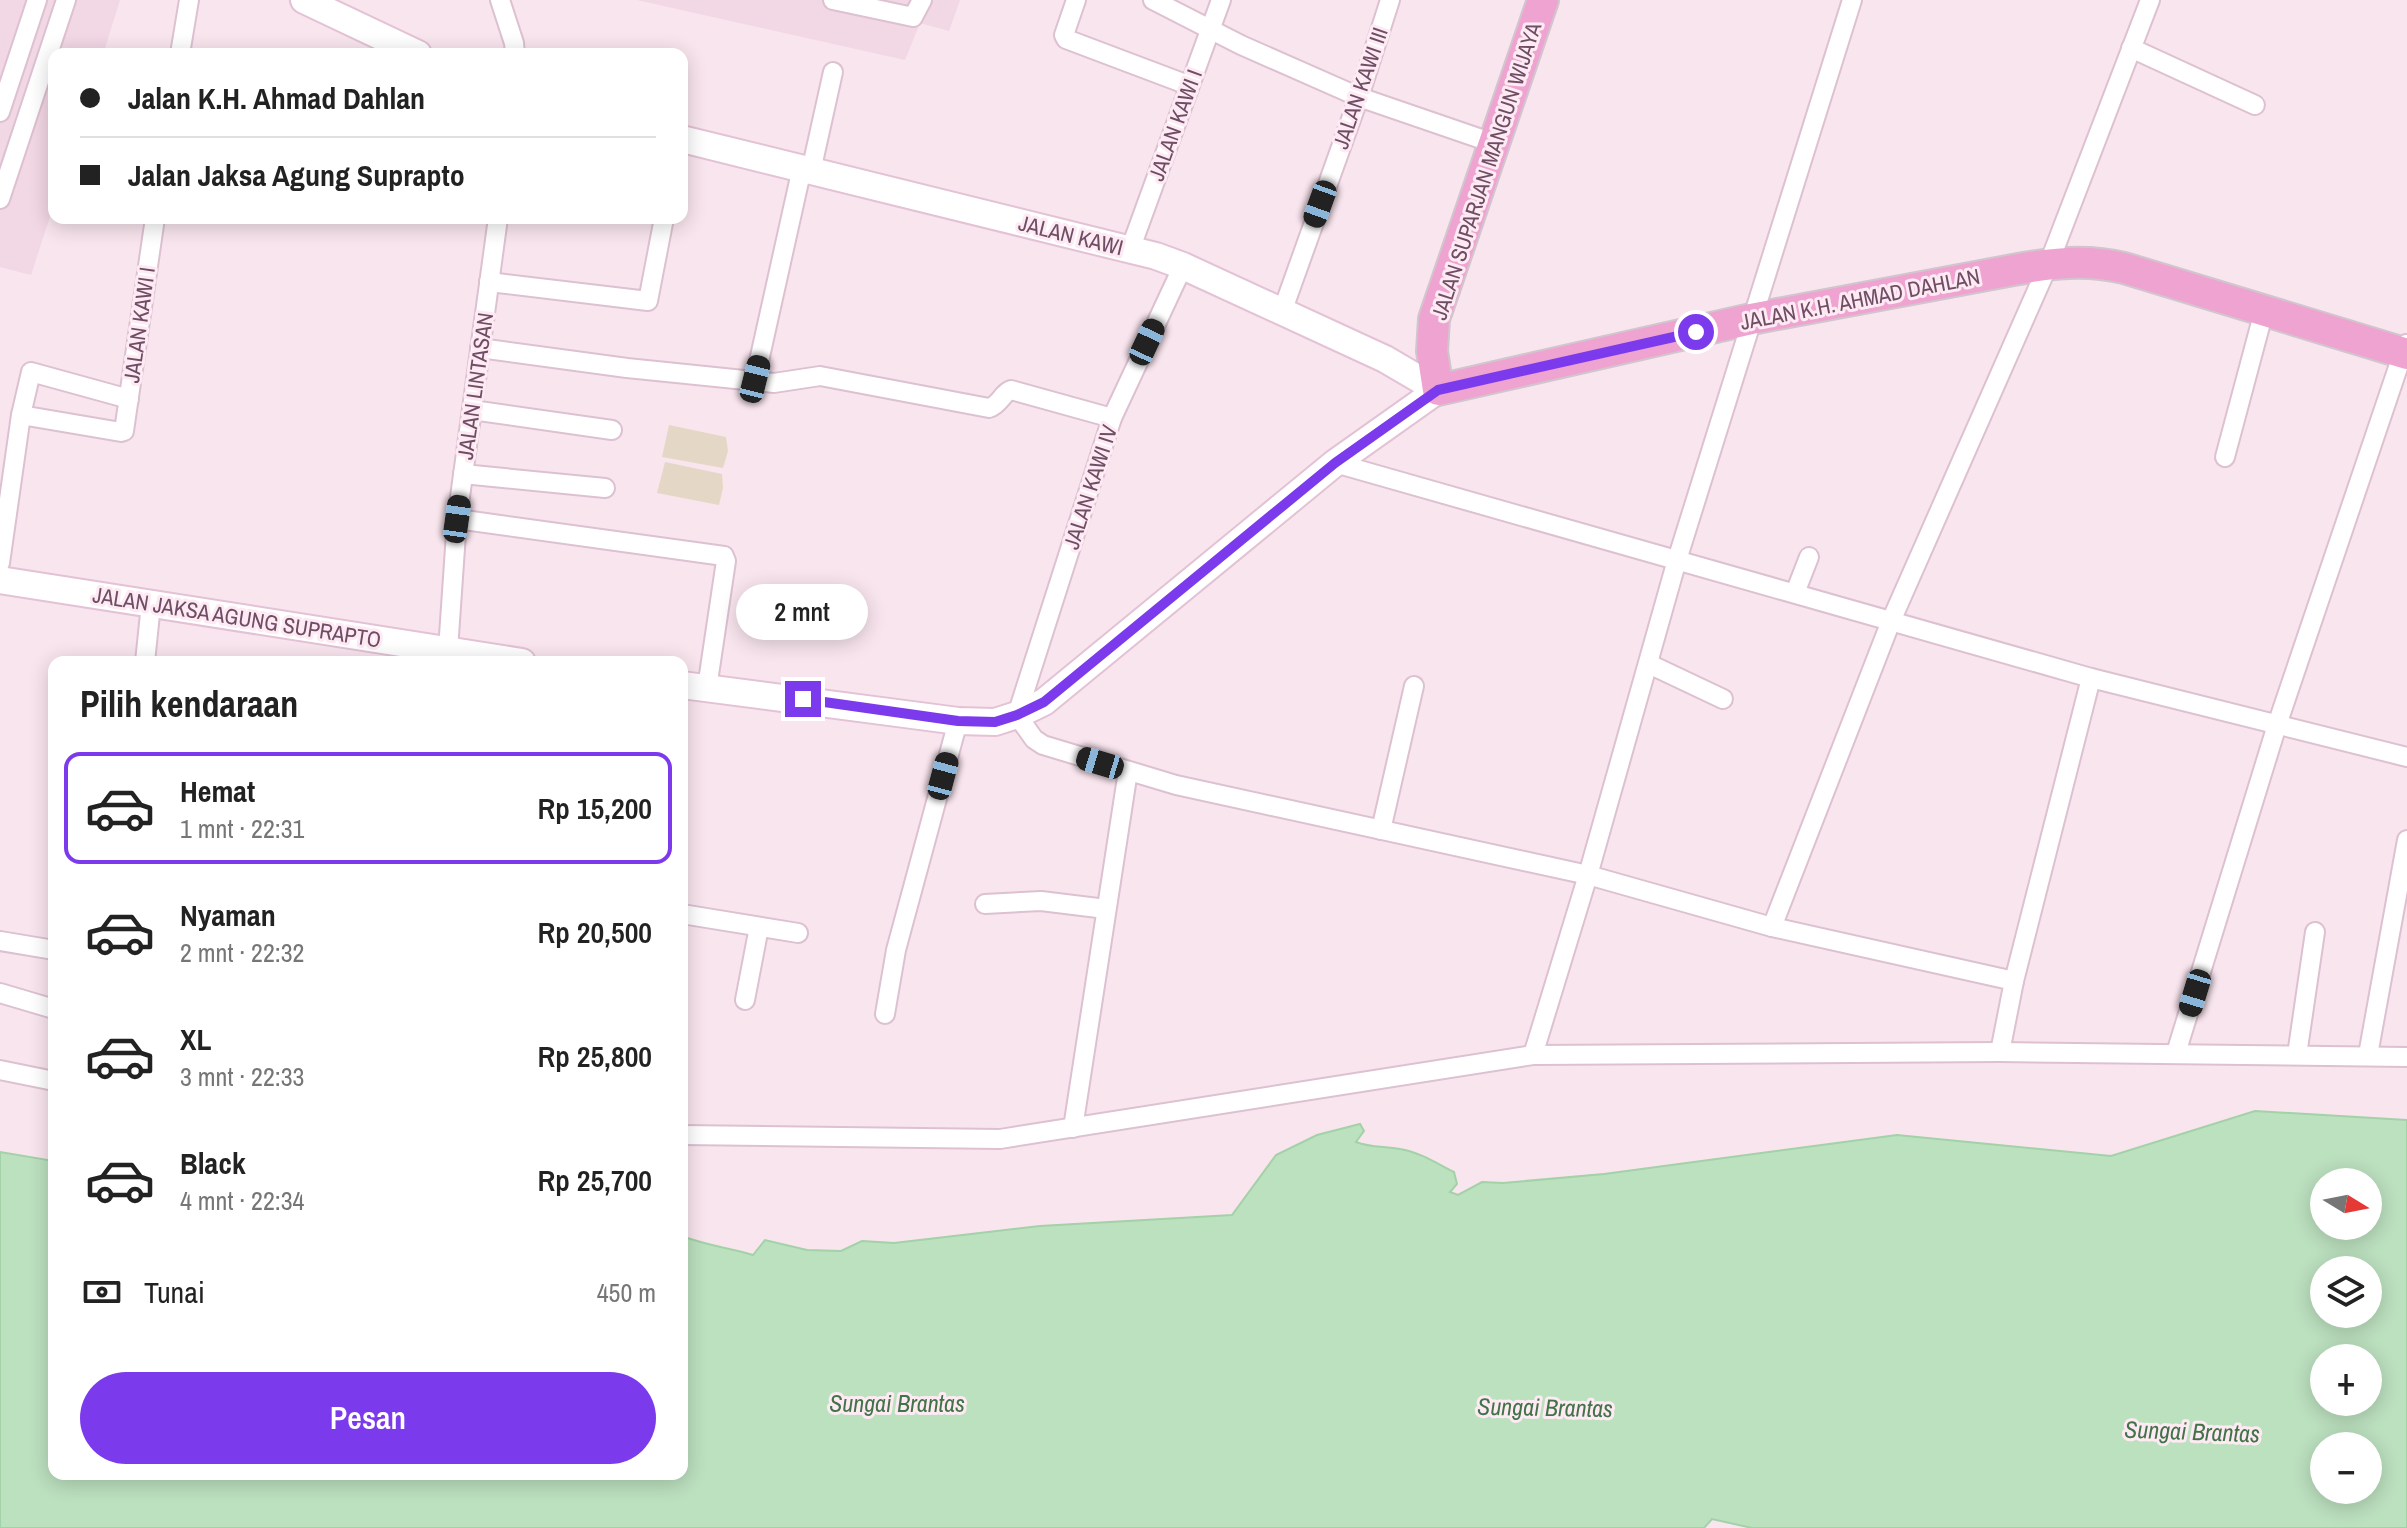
<!DOCTYPE html>
<html lang="id">
<meta charset="utf-8">
<style>
body{margin:0;font-family:"Archivo Narrow",sans-serif;background:#f6f6f6;color:#222;height:100vh;display:flex;flex-direction:column;font-size:30px;white-space:nowrap}
*{box-sizing:border-box;margin:0}
p{font-size:26px;color:#767676}
.icon{flex:none;width:44px;height:44px;fill:none;stroke:currentColor;stroke-width:2;stroke-linecap:round;stroke-linejoin:round}
.map{position:relative;flex:1;overflow:hidden}
.details{position:absolute;left:48px;top:656px;width:640px;height:824px;display:flex;flex-direction:column;background:#fff;border-radius:16px;box-shadow:0 4px 20px #0003}
.details>*{flex:none}
.top-card{position:absolute;left:48px;top:48px;width:640px;height:176px;border-radius:16px;box-shadow:0 4px 20px #0003;display:grid;align-content:center;height:176px;padding:0 32px;background:#fff}
.needle{width:52px;rotate:100deg}
.controls{position:absolute;left:2310px;top:1168px;display:grid;gap:16px}
.controls a{display:grid;place-items:center;width:72px;height:72px;border-radius:50%;background:#fff;box-shadow:0 4px 20px #0003;font-size:40px}
.end{position:absolute;width:36px;height:36px;margin:-18px;border:10px solid #7c3aed;background:#fff;box-shadow:0 0 0 4px #fff}
.from{border-radius:50%}
.bubble{position:absolute;height:56px;border-radius:28px;background:#fff;box-shadow:0 4px 20px #0003;font-size:26px;font-weight:600;line-height:56px;text-align:center}
.car{position:absolute;width:24px;height:48px;margin:-24px -12px;border-radius:10px;box-shadow:0 0 6px 2px #0007;background:linear-gradient(#222 24%,#8ab4d8 0 40%,#222 0 76%,#8ab4d8 0 86%,#222 0)}
.top-card b{display:flex;align-items:center;gap:28px;height:76px;font-size:30px}
.top-card b+b{border-top:2px solid #e0e0e0}
.top-card i{width:20px;height:20px;background:#222}
ul{padding:0;list-style:none}
li{display:flex;align-items:center;gap:24px;height:112px;margin:0 16px 12px;padding:0 16px;border:4px solid transparent;border-radius:16px}
li div{flex:1}
li b{display:block;font-size:30px}
li em{font-style:normal;font-weight:600}
li.on{border-color:#7c3aed}
li>.icon{width:72px;height:72px;stroke-width:1.5}
h2{padding:0 32px;font-size:36px;line-height:96px}
.pay{display:flex;align-items:center;gap:20px;height:88px;padding:0 32px;font-size:30px}
.pay p{margin-inline-start:auto}
.cta{display:flex;gap:16px;margin-top:auto;padding:16px 32px}
.cta a{flex:1;height:92px;border-radius:48px;background:#7c3aed;color:#fff;font-size:32px;font-weight:600;line-height:92px;text-align:center}
.map>svg:first-child{display:block}
.residential{fill:#f2d7e4}
.green{fill:#e5d7c5}
.water{fill:#bce1bf;stroke:#a3d1a8;stroke-width:2;fill-rule:evenodd}
.lines{fill:none;stroke-linecap:round;stroke-linejoin:round}
.minor-casing{stroke:#ddc1d1;stroke-width:22}
.secondary-casing{stroke:#e3c2d5;stroke-width:30}
.trunk-casing{stroke:#d1c6ce;stroke-width:34}
.minor{stroke:#fff;stroke-width:18}
.secondary{stroke:#fff;stroke-width:26}
.trunk{stroke:#efa3d1;stroke-width:30}
.route{stroke:#7c3aed;stroke-width:10}
.labels{text-anchor:middle;dominant-baseline:central;stroke-width:6;stroke-linejoin:round;paint-order:stroke}
.street-label{font-size:22px;fill:#6f4d65;stroke:#fdeaf3}
.water-label{font-size:24px;font-style:italic;fill:#427348;stroke:#fdeaf3}
</style>
<div class="map">
<svg width="2407" height="1528" viewBox="0 0 2407 1528">
<rect width="100%" height="100%" fill="#f9e5ee"/>
<g class="residential">
<polygon points="0,0 120,0 103,54 54,54 54,204 31,275 0,267"/>
<polygon points="637,0 960,0 949,31 920,23 905,60"/>
</g>
<g class="green">
<polygon points="669,425 726,437 728,451 723,468 662,457"/>
<polygon points="665,462 722,474 723,488 719,505 657,493"/>
</g>
<path class="water" d="M 2255,1111 L 2407,1120 L 2407,1528 L 1752,1528 L 1712,1519 L 1704,1528 L 0,1528 L 0,1152 L 54,1161 L 54,1474 L 682,1474 L 682,1236 C 705,1245 729,1248 753,1255 L 765,1240 L 807,1250 L 841,1251 L 862,1241 L 894,1243 L 1040,1226 L 1232,1215 L 1276,1155 L 1317,1135 L 1360,1124 L 1364,1131 L 1356,1142 C 1371,1148 1385,1146 1400,1149 C 1419,1152 1438,1164 1454,1172 L 1457,1184 L 1450,1192 L 1458,1195 L 1482,1182 L 1503,1183 L 1604,1174 L 1897,1135 L 2111,1156 ZM 2324,1182 L 2368,1182 L 2368,1226 L 2324,1226 ZM 2324,1270 L 2368,1270 L 2368,1314 L 2324,1314 ZM 2324,1358 L 2368,1358 L 2368,1402 L 2324,1402 ZM 2324,1446 L 2368,1446 L 2368,1490 L 2324,1490 Z"/>
<g class="lines">
<defs>
<g id="minor">
<polyline points="500,0 514,43 515,54"/>
<polyline points="833,0 913,17 922,0"/>
<polyline points="1076,0 1064,35 1066,39 1188,85"/>
<polyline points="1153,0 1241,45 1359,97 1493,143"/>
<polyline points="2131,48 2255,105"/>
<polyline points="180,54 189,0"/>
<polyline points="0,112 37,0"/>
<polyline points="811,171 833,72"/>
<polyline points="0,199 66,0"/>
<polyline points="1130,250 1221,0"/>
<polyline points="1183,266 1112,418 1017,715 1034,739 1043,745 1176,785 1588,875 1772,927 2014,981"/>
<polyline points="489,282 648,301 664,218"/>
<polyline points="1282,312 1359,97 1390,0"/>
<path d="M 480,348 L 627,368 L 774,383 L 820,376 L 989,408 C 1000,405 1002,393 1011,390 L 1112,418"/>
<polyline points="755,379 802,168"/>
<polyline points="472,410 612,430"/>
<polyline points="21,415 31,372 129,399"/>
<polyline points="2225,457 2264,311"/>
<polyline points="1335,463 2091,678 2407,757"/>
<polyline points="463,474 605,488"/>
<polyline points="457,519 724,556 726,561 707,688"/>
<polyline points="0,563 21,415 121,432 124,431 155,218"/>
<polyline points="1795,593 1809,557"/>
<polyline points="448,650 457,519 498,218"/>
<polyline points="145,662 151,604"/>
<polyline points="1649,664 1723,699"/>
<polyline points="1381,830 1414,686"/>
<polyline points="985,904 1041,901 1106,909"/>
<polyline points="682,914 798,933"/>
<polyline points="1772,927 1891,621 2049,263 2150,0"/>
<polyline points="0,941 54,950"/>
<polyline points="0,993 54,1009"/>
<polyline points="745,1000 759,927"/>
<polyline points="885,1014 896,950 958,721"/>
<polyline points="2000,1052 2014,981 2091,678"/>
<polyline points="2176,1053 2277,725 2406,344"/>
<polyline points="1533,1055 1588,875 1677,560 1852,0"/>
<polyline points="2297,1055 2315,932"/>
<polyline points="2368,1055 2407,840"/>
<polyline points="0,1070 54,1081"/>
<polyline points="1073,1128 1128,771"/>
<polyline points="682,1135 1000,1139 1533,1055 2000,1052 2407,1057"/>
</g>
<g id="secondary">
<polyline points="304,0 418,54"/>
<polyline points="682,139 1156,256 1183,266 1385,359 1438,390 1335,463 1044,702 1017,715 995,722 958,721 682,685"/>
<polyline points="0,580 522,662"/>
</g>
<path id="trunk" d="M 1543,0 L 1434,319 L 1432,351 L 1438,390 L 1751,319 L 2013,270 C 2051,263 2086,259 2124,268 L 2407,354"/>
</defs>
<use href="#minor" class="minor-casing"/>
<use href="#secondary" class="secondary-casing"/>
<use href="#trunk" class="trunk-casing"/>
<use href="#minor" class="minor"/>
<use href="#secondary" class="secondary"/>
<use href="#trunk" class="trunk"/>
</g>
<g class="lines">
<polyline class="route" points="803,699 958,721 995,722 1017,715 1044,702 1335,463 1438,390 1696,332"/>
</g>
<g class="labels">
<g class="street-label">
<text transform="translate(1360 88) rotate(-71)">JALAN KAWI III</text>
<text transform="translate(1175 125) rotate(-70)">JALAN KAWI I</text>
<text transform="translate(1486 171) rotate(-72)">JALAN SUPARJAN MANGUN WIJAYA</text>
<text transform="translate(1071 235) rotate(14)">JALAN KAWI</text>
<text transform="translate(1860 299) rotate(-11)">JALAN K.H. AHMAD DAHLAN</text>
<text transform="translate(139 325) rotate(-82)">JALAN KAWI I</text>
<text transform="translate(475 386) rotate(-82)">JALAN LINTASAN</text>
<text transform="translate(1090 487) rotate(-72)">JALAN KAWI IV</text>
<text transform="translate(237 617) rotate(9)">JALAN JAKSA AGUNG SUPRAPTO</text>
</g>
<g class="water-label">
<text x="897" y="1403">Sungai Brantas</text>
<text transform="translate(1545 1407) rotate(1)">Sungai Brantas</text>
<text transform="translate(2192 1431) rotate(2)">Sungai Brantas</text>
</g>
</g>
</svg>
<div class="controls">
<a><svg class="needle" viewBox="-14 -14 28 28"><path d="M0-13l5 13h-10z" fill="#e53935"/><path d="M0 13l5-13h-10z" fill="#767676"/></svg></a>
<a><svg class="icon" aria-label="layers" viewBox="0 0 24 24"><path d="M12 4l9 5-9 5-9-5zM3 14l9 5 9-5"/></svg></a>
<a>+</a>
<a>−</a>
</div>
<i class="end from" style="left:1696px;top:332px"></i>
<i class="end" style="left:803px;top:699px"></i>
<div class="bubble" style="left:736px;top:584px;width:132px">2 mnt</div>
<i class="car" style="left:1320px;top:204px;rotate:200deg"></i>
<i class="car" style="left:1147px;top:342px;rotate:25deg"></i>
<i class="car" style="left:755px;top:379px;rotate:14deg"></i>
<i class="car" style="left:457px;top:519px;rotate:8deg"></i>
<i class="car" style="left:1100px;top:763px;rotate:287deg"></i>
<i class="car" style="left:943px;top:776px;rotate:15deg"></i>
<i class="car" style="left:2195px;top:993px;rotate:197deg"></i>
<div class="top-card">
<b><i class="from"></i>Jalan K.H. Ahmad Dahlan</b>
<b><i></i>Jalan Jaksa Agung Suprapto</b>
</div>
<section class="details">
<h2>Pilih kendaraan</h2>
<ul>
<li class="on"><svg class="icon" aria-label="car" viewBox="0 0 24 24"><path d="M5 17H2v-5l4-1 3-4h7l3 4 3 1v5h-3M9 17h6M6 11h13"/><circle cx="7" cy="17" r="2"/><circle cx="17" cy="17" r="2"/></svg><div><b>Hemat</b><p>1 mnt · 22:31</p></div><em>Rp 15,200</em></li>
<li><svg class="icon" aria-label="car" viewBox="0 0 24 24"><path d="M5 17H2v-5l4-1 3-4h7l3 4 3 1v5h-3M9 17h6M6 11h13"/><circle cx="7" cy="17" r="2"/><circle cx="17" cy="17" r="2"/></svg><div><b>Nyaman</b><p>2 mnt · 22:32</p></div><em>Rp 20,500</em></li>
<li><svg class="icon" aria-label="car" viewBox="0 0 24 24"><path d="M5 17H2v-5l4-1 3-4h7l3 4 3 1v5h-3M9 17h6M6 11h13"/><circle cx="7" cy="17" r="2"/><circle cx="17" cy="17" r="2"/></svg><div><b>XL</b><p>3 mnt · 22:33</p></div><em>Rp 25,800</em></li>
<li><svg class="icon" aria-label="car" viewBox="0 0 24 24"><path d="M5 17H2v-5l4-1 3-4h7l3 4 3 1v5h-3M9 17h6M6 11h13"/><circle cx="7" cy="17" r="2"/><circle cx="17" cy="17" r="2"/></svg><div><b>Black</b><p>4 mnt · 22:34</p></div><em>Rp 25,700</em></li>
</ul>
<div class="pay"><svg class="icon" aria-label="cash" viewBox="0 0 24 24"><path d="M3 7h18v10H3z"/><circle cx="12" cy="12" r="2"/></svg>Tunai<p>450 m</p></div>
<div class="cta"><a>Pesan</a></div>
</section>
</div>
